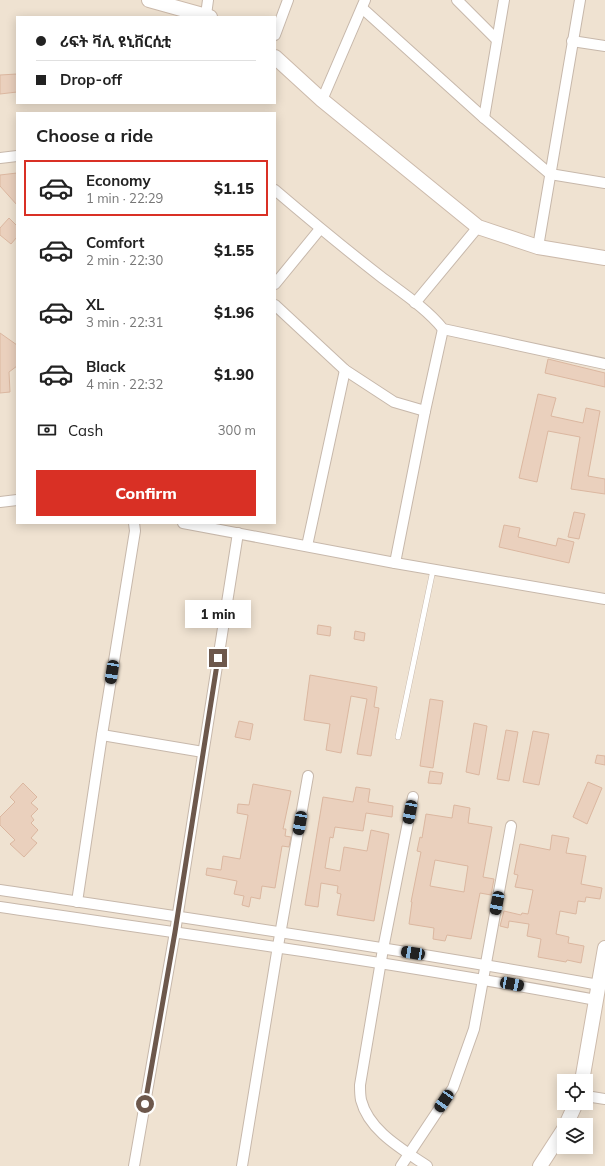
<!DOCTYPE html>
<meta charset="utf-8">
<style>
body{margin:0;font-family:Mulish,"Noto Sans Ethiopic",sans-serif;background:#f2f2f2;color:#222;height:100vh;display:flex;flex-direction:column;font-size:15px;white-space:nowrap}
*{box-sizing:border-box;margin:0}
p{font-size:13px;color:#767676}
.icon{flex:none;width:22px;height:22px;fill:none;stroke:currentColor;stroke-width:2;stroke-linecap:round;stroke-linejoin:round}
.map{position:relative;flex:1;overflow:hidden}
.drawer{position:absolute;left:16px;top:112px;width:260px;height:412px;display:flex;flex-direction:column;background:#fff;border-radius:0px;box-shadow:0 2px 10px #0003}
.drawer>*{flex:none}
.top-card{position:absolute;left:16px;top:16px;width:260px;height:88px;border-radius:0px;box-shadow:0 2px 10px #0003;display:grid;align-content:center;height:88px;padding:0 20px;background:#fff}
.fabs{position:absolute;left:557px;top:1074px;display:grid;gap:8px}
.fabs a{display:grid;place-items:center;width:36px;height:36px;border-radius:0px;background:#fff;box-shadow:0 2px 10px #0003;font-size:20px}
.end{position:absolute;width:18px;height:18px;margin:-9px;border:5px solid #6d584c;background:#fff;box-shadow:0 0 0 2px #fff}
.from{border-radius:50%}
.bubble{position:absolute;height:28px;border-radius:0px;background:#fff;box-shadow:0 2px 10px #0003;font-size:13px;font-weight:800;line-height:28px;text-align:center}
.car{position:absolute;width:12px;height:24px;margin:-12px -6px;border-radius:5px;box-shadow:0 0 3px 1px #0007;background:linear-gradient(#222 24%,#8ab4d8 0 40%,#222 0 76%,#8ab4d8 0 86%,#222 0)}
.top-card b{display:flex;align-items:center;gap:14px;height:38px;font-size:15px}
.top-card b+b{border-top:1px solid #e0e0e0}
.top-card i{width:10px;height:10px;background:#222}
ul{padding:0;list-style:none}
li{display:flex;align-items:center;gap:12px;height:56px;margin:0 8px 6px;padding:0 12px;border:2px solid transparent;border-radius:0px}
li div{flex:1}
li b{display:block;font-size:15px}
li em{font-style:normal;font-weight:800}
li.selected{border-color:#d93025}
li>.icon{width:36px;height:36px;stroke-width:1.5}
h2{padding:0 20px;font-size:18px;line-height:48px}
.pay{display:flex;align-items:center;gap:10px;height:44px;padding:0 20px;font-size:15px}
.pay p{margin-inline-start:auto}
.primary-button{display:flex;gap:8px;margin-top:auto;padding:8px 20px}
.primary-button a{flex:1;height:46px;border-radius:0px;background:#d93025;color:#fff;font-size:16px;font-weight:800;line-height:46px;text-align:center}
.map>svg:first-child{display:block}
.residential{fill:#efe2d1;fill-rule:evenodd}
.building{fill:#ead0bd;stroke:#dbb7a0;fill-rule:evenodd}
.lines{fill:none;stroke-linecap:round;stroke-linejoin:round}
.lane-casing{stroke:#c7b8ab;stroke-width:6}
.street-casing{stroke:#c7b8ab;stroke-width:12}
.secondary-casing{stroke:#ccbaab;stroke-width:16}
.lane{stroke:#fff;stroke-width:5}
.street{stroke:#fff;stroke-width:10}
.secondary{stroke:#fff;stroke-width:14}
.route{stroke:#6d584c;stroke-width:5}
</style>
<div class="map">
<svg width="605" height="1166" viewBox="0 0 605 1166">
<rect width="100%" height="100%" fill="#f9f0e2"/>
<path class="residential" d="M 0,0 L 605,0 L 605,1166 L 0,1166 ZM 17,17 L 275,17 L 275,103 L 17,103 ZM 17,113 L 275,113 L 275,523 L 17,523 ZM 564,1081 L 586,1081 L 586,1103 L 564,1103 ZM 564,1125 L 586,1125 L 586,1147 L 564,1147 Z"/>
<g class="building">
<polygon points="17,74 17,92 0,94 0,75"/>
<polygon points="17,173 17,205 0,186 0,175"/>
<polygon points="9,218 17,226 17,237 11,244 0,235 0,228"/>
<polygon points="0,333 17,345 17,366 9,372 10,392 0,393"/>
<polygon points="548,359 605,373 605,387 545,373"/>
<polygon points="538,394 556,398 551,416 583,423 586,408 600,411 588,476 605,479 605,494 571,489 580,437 548,431 537,482 519,478"/>
<polygon points="574,512 585,514 579,539 568,537"/>
<polygon points="504,525 520,528 518,537 556,546 558,538 574,542 569,563 499,547"/>
<polygon points="318,625 331,627 330,636 317,634"/>
<polygon points="355,631 365,633 364,641 354,639"/>
<polygon points="310,675 377,687 374,707 379,708 371,756 357,754 367,699 351,696 341,753 326,750 330,724 304,720"/>
<polygon points="430,699 443,701 433,768 420,766"/>
<polygon points="239,721 253,724 250,740 235,737"/>
<polygon points="474,723 487,726 479,775 466,772"/>
<polygon points="506,730 518,732 509,781 497,779"/>
<polygon points="533,731 549,734 539,785 523,782"/>
<polygon points="597,755 605,756 605,765 595,763"/>
<polygon points="430,771 443,773 441,784 428,783"/>
<polygon points="588,782 602,788 587,824 573,817"/>
<polygon points="23,783 37,797 31,803 38,809 31,816 34,820 31,823 38,830 31,838 37,843 24,857 10,844 15,840 0,825 0,817 15,802 10,797"/>
<polygon points="253,784 291,791 283,829 286,829 285,836 291,837 289,847 282,846 275,888 262,886 260,899 251,897 249,907 242,905 244,896 234,894 237,881 206,875 207,868 221,870 223,856 240,859 248,815 237,813 238,804 249,805"/>
<polygon points="356,787 370,789 368,802 393,806 392,817 366,813 363,831 335,827 333,838 330,837 325,868 340,871 344,847 367,851 371,830 389,834 374,921 337,915 341,894 337,893 338,886 321,883 318,907 305,905 323,797 353,802"/>
<path d="M 454,805 L 470,808 L 468,823 L 492,827 L 483,877 L 494,879 L 491,895 L 480,893 L 471,939 L 447,935 L 445,941 L 433,939 L 434,928 L 409,924 L 412,902 L 411,902 L 421,852 L 417,851 L 420,837 L 422,838 L 426,814 L 452,818 ZM 435,860 L 468,866 L 464,892 L 430,886 Z"/>
<polygon points="552,835 569,838 566,853 586,856 581,884 602,888 600,899 586,897 585,902 578,901 576,914 560,911 556,934 569,937 568,943 584,946 581,963 567,960 566,962 538,957 541,939 527,936 529,924 509,921 508,928 500,926 504,911 521,915 522,913 528,914 533,890 515,887 518,875 514,874 520,844 550,850"/>
</g>
<g class="lines">
<defs>
<polyline id="lane" points="398,737 433,570"/>
<g id="street">
<polyline points="457,0 497,40"/>
<polyline points="362,8 484,118 550,174 605,183"/>
<polyline points="206,15 208,0"/>
<polyline points="275,35 288,0"/>
<polyline points="572,41 605,46"/>
<polyline points="322,100 365,0"/>
<polyline points="484,118 504,0"/>
<polyline points="0,158 17,156"/>
<path d="M 275,190 C 309,219 344,248 380,276 C 401,292 426,308 443,329 L 605,364"/>
<polyline points="538,247 580,0"/>
<polyline points="275,284 320,229"/>
<polyline points="415,303 478,227"/>
<polyline points="275,305 345,370 394,402 425,411"/>
<polyline points="0,502 17,500"/>
<polyline points="183,523 395,563 605,599"/>
<polyline points="307,546 345,370"/>
<polyline points="395,563 425,411 443,329"/>
<polyline points="102,735 203,752"/>
<path d="M 413,797 L 383,949 L 360,1085 C 360,1090 360,1095 361,1100 C 369,1131 402,1149 427,1166"/>
<path d="M 0,890 C 200,920 400,949 599,985"/>
<polyline points="77,902 102,735 135,531 134,523"/>
<path d="M 0,907 C 199,936 398,963 596,1000"/>
<polyline points="586,1096 605,1099"/>
<polyline points="134,1166 175,932 238,533"/>
<polyline points="242,1166 278,946 308,776"/>
<polyline points="401,1166 453,1088 474,1029 511,826"/>
</g>
<g id="secondary">
<polyline points="149,0 210,17"/>
<polyline points="275,57 322,100 478,227 538,247 605,258"/>
<polyline points="582,1081 605,948"/>
<polyline points="566,1125 576,1103"/>
<polyline points="540,1166 564,1129"/>
</g>
</defs>
<use href="#lane" class="lane-casing"/>
<use href="#street" class="street-casing"/>
<use href="#secondary" class="secondary-casing"/>
<use href="#lane" class="lane"/>
<use href="#street" class="street"/>
<use href="#secondary" class="secondary"/>
</g>
<g class="lines">
<polyline class="route" points="145,1104 175,932 218,658"/>
</g>
</svg>
<div class="fabs">
<a><svg class="icon" aria-label="locate" viewBox="0 0 24 24"><circle cx="12" cy="12" r="6"/><path d="M12 2v4M12 18v4M2 12h4M18 12h4"/></svg></a>
<a><svg class="icon" aria-label="layers" viewBox="0 0 24 24"><path d="M12 4l9 5-9 5-9-5zM3 14l9 5 9-5"/></svg></a>
</div>
<i class="end from" style="left:145px;top:1104px"></i>
<i class="end" style="left:218px;top:658px"></i>
<div class="bubble" style="left:185px;top:600px;width:66px">1 min</div>
<i class="car" style="left:112px;top:672px;rotate:189deg"></i>
<i class="car" style="left:410px;top:812px;rotate:191deg"></i>
<i class="car" style="left:300px;top:823px;rotate:190deg"></i>
<i class="car" style="left:497px;top:903px;rotate:191deg"></i>
<i class="car" style="left:413px;top:953px;rotate:279deg"></i>
<i class="car" style="left:512px;top:984px;rotate:101deg"></i>
<i class="car" style="left:444px;top:1101px;rotate:214deg"></i>
<div class="top-card">
<b><i class="from"></i>ሪፍት ቫሊ ዩኒቨርሲቲ</b>
<b><i></i>Drop-off</b>
</div>
<section class="drawer">
<h2>Choose a ride</h2>
<ul>
<li class="selected"><svg class="icon" aria-label="car" viewBox="0 0 24 24"><path d="M5 17H2v-5l4-1 3-4h7l3 4 3 1v5h-3M9 17h6M6 11h13"/><circle cx="7" cy="17" r="2"/><circle cx="17" cy="17" r="2"/></svg><div><b>Economy</b><p>1 min · 22:29</p></div><em>$1.15</em></li>
<li><svg class="icon" aria-label="car" viewBox="0 0 24 24"><path d="M5 17H2v-5l4-1 3-4h7l3 4 3 1v5h-3M9 17h6M6 11h13"/><circle cx="7" cy="17" r="2"/><circle cx="17" cy="17" r="2"/></svg><div><b>Comfort</b><p>2 min · 22:30</p></div><em>$1.55</em></li>
<li><svg class="icon" aria-label="car" viewBox="0 0 24 24"><path d="M5 17H2v-5l4-1 3-4h7l3 4 3 1v5h-3M9 17h6M6 11h13"/><circle cx="7" cy="17" r="2"/><circle cx="17" cy="17" r="2"/></svg><div><b>XL</b><p>3 min · 22:31</p></div><em>$1.96</em></li>
<li><svg class="icon" aria-label="car" viewBox="0 0 24 24"><path d="M5 17H2v-5l4-1 3-4h7l3 4 3 1v5h-3M9 17h6M6 11h13"/><circle cx="7" cy="17" r="2"/><circle cx="17" cy="17" r="2"/></svg><div><b>Black</b><p>4 min · 22:32</p></div><em>$1.90</em></li>
</ul>
<div class="pay"><svg class="icon" aria-label="cash" viewBox="0 0 24 24"><path d="M3 7h18v10H3z"/><circle cx="12" cy="12" r="2"/></svg>Cash<p>300 m</p></div>
<div class="primary-button"><a>Confirm</a></div>
</section>
</div>
